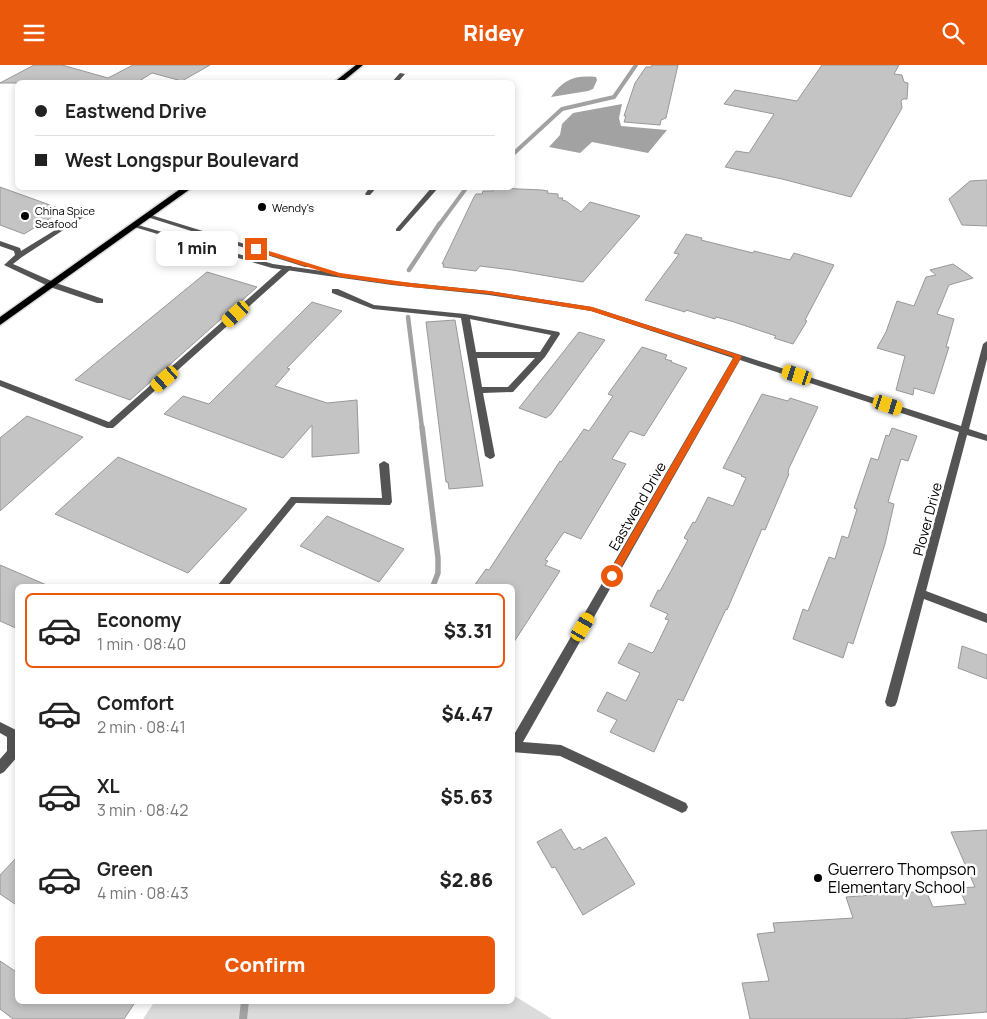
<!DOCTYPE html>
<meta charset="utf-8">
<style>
body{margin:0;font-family:Manrope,sans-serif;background:#f6f6f6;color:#222;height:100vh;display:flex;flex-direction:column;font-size:19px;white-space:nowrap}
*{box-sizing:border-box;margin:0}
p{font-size:16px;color:#767676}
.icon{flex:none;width:28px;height:28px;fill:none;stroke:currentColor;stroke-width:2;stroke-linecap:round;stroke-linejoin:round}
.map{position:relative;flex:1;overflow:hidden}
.panel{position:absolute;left:15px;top:519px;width:500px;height:420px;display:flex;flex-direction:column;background:#fff;border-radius:8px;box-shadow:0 2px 8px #0003}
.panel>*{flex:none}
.top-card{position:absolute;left:15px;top:15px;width:500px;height:110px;border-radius:8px;box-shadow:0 2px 8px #0003;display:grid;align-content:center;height:110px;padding:0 20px;background:#fff}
.end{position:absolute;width:22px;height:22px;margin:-11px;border:6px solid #ea580c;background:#fff;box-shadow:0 0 0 2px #fff}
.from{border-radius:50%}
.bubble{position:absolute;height:35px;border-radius:8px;background:#fff;box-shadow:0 2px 8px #0003;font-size:16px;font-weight:800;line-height:35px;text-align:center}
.car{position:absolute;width:15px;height:30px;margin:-15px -8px;border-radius:6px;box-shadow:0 0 4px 1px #0007;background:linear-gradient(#f5c518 24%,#345 0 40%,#f5c518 0 76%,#345 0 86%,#f5c518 0)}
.top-card b{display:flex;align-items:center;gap:18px;height:48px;font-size:19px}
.top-card b+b{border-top:1px solid #e0e0e0}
.top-card i{width:12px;height:12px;background:#222}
ul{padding:9px 0 0;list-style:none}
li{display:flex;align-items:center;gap:15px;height:75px;margin:0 10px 8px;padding:0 10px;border:2px solid transparent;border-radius:8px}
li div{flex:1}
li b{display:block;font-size:19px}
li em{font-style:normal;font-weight:800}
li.selected{border-color:#ea580c}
li>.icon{width:45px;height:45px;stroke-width:1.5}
.action{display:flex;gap:10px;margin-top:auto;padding:10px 20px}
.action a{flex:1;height:58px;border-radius:8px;background:#ea580c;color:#fff;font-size:20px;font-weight:800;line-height:58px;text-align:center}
header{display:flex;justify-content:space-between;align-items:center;height:65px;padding:0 20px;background:#ea580c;color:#fff;font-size:22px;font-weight:800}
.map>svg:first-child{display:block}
.green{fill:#dbdbdb}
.water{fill:#a2a2a2}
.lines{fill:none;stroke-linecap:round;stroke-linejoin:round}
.stream-far3{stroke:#a2a2a2;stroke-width:4}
.stream-far2{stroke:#a2a2a2;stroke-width:4.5}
.stream-far1{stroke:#a2a2a2;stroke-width:5.5}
.stream{stroke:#a2a2a2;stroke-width:8}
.building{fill:#c4c4c4;stroke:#989898}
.primary-casing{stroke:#dbdbdb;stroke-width:3}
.lane{fill:#545454;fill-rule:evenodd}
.street{fill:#545454;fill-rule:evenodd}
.primary{fill:#000;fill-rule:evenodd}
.route{fill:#ea580c}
.poi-dot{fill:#000;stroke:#fff;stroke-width:2}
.labels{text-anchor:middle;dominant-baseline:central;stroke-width:5;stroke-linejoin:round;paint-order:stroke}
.far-poi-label{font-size:11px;fill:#000;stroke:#fff;text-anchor:start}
.street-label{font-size:14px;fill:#000;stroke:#fff}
.near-poi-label{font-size:16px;fill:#000;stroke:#fff;text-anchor:start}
</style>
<header><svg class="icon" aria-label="menu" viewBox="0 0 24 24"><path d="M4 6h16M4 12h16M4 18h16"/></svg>Ridey<svg class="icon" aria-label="search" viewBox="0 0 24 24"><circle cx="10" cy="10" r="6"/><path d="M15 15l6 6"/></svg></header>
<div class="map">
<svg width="987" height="954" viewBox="0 0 987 954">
<rect width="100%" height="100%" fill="#fff"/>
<polygon class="green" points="513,930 552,954 143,954 155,936 512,936"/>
<g class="water">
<path d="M 596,12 L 597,15 L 593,24 L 588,26 L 551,32 C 563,15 574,10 596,12 Z"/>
<polygon points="622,39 619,53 621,61 667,65 648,88 592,77 580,88 549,82 560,70 562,59 573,48"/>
</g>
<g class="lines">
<g class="stream-far3">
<polyline points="512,90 562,44 614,32 636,0"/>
<polyline points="439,160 467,122"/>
</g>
<g class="stream-far2">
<polyline points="409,205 440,158"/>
<polyline points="408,252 422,363"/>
</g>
<polyline class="stream-far1" points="422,362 438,493 438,508 433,521"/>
<polyline class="stream" points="243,954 245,936"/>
</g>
<g class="building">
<polygon points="34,0 62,0 108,13 133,0 210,0 182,16 152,8 136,18 0,18"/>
<polygon points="652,0 678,0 666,53 661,55 660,60 624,57 626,51 624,51 635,18 646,2 651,2"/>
<polygon points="822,0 899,0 894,9 902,10 904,17 908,18 907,34 903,34 901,36 902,43 851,132 782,114 725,102 736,86 749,88 774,49 724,39 735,25 797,36"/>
<polygon points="987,115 987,161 962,160 949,134 970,116"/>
<polygon points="0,122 64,145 24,169 0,160"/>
<polygon points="498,123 542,125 548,126 547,128 558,129 558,133 563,133 562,135 566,136 581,147 590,137 640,151 583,217 512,205 480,201 476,206 443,202 444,199 442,199 474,132 476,129 482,129 483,126 493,126 493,124"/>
<polygon points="686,169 702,173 701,175 753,188 754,186 790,195 794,188 834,200 805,255 807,256 793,279 774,273 776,271 731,256 716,252 715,254 686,245 685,247 645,235 679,189 674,188"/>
<polygon points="953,199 973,213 949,220 937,249 954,254 946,282 949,282 934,329 914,323 913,330 896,325 905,291 877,283 886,267 897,236 914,241 926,212 936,210 930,205"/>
<polygon points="207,207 257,222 130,335 75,315"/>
<polygon points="312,237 342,246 287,303 290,304 275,321 327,338 357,335 359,388 312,392 312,360 283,393 164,349 183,331 209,339"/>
<polygon points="455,255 483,421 449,424 448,417 446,417 426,257"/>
<polygon points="579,267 605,275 551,349 546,353 519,343"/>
<polygon points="642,282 667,290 665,294 672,296 671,297 687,303 644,371 630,366 612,394 626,399 581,474 564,467 545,495 548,496 545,500 560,506 512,580 512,521 474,521 486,504 489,505 560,396 561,397 584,364 589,366 613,331 608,329"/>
<polygon points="762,329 788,336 790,333 818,342 789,403 788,408 789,409 765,465 762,464 727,545 726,544 683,636 678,634 654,687 610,667 617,655 597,646 607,627 626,636 640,608 618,598 629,578 652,588 654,586 669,555 665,554 668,549 650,541 658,525 660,526 688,475 684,473 693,457 695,458 708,432 733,441 746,413 741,411 742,410 723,403"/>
<polygon points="27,351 83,372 0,446 0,373"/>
<polygon points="892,363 917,371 908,396 901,394 888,437 894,439 885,479 853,579 848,577 843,593 793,574 803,544 808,546 829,492 835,494 842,471 848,473 857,444 854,443 871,393 878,395 886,370 889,371"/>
<polygon points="118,392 152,406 247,444 188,508 55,449"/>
<polygon points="327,451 404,484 379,517 300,481"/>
<polygon points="0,500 49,521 18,521 18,564 0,556"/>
<polygon points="962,581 987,590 987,614 958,603"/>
<polygon points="561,764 574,785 580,782 582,785 606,772 635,819 583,850 555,802 552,803 537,777"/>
<polygon points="987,765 987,947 900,954 750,954 742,918 769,916 757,869 775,867 773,858 853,853 846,832 926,826 933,842 966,839 959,823 975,822 951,767"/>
<polygon points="18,791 18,841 0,829 0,810"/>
<polygon points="0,896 18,908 18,936 136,936 124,954 13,954 0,944"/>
</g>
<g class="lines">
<defs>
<g id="primary">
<polygon points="356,0 363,0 341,18 333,18"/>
<polygon points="183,122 193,122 0,260 0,252"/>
</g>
</defs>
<use href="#primary" class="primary-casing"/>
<g class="lane">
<polygon points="400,8 405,9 397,18 391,18"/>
<polygon points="370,122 377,122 370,130 366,130 365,129"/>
<polygon points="432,122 439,122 400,166 396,166 396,164"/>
<polygon points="83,148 88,149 22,192 13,199 56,218 103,234 103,238 97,238 50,222 4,200 15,190 14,186 0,181 0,176 20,183 21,186"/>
<polygon points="213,183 220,185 203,201 197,201 197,197"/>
<polygon points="285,201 291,201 292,203 113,363 107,363 0,321 0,315 109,357"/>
<path d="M 332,224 L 338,224 L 374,240 L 465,249 L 559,267 L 560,269 L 545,292 L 513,327 L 483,328 L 495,391 L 493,393 L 490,394 L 485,391 L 461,253 L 373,244 L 332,228 ZM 470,254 L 551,270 L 540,287 L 476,287 ZM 477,293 L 535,293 L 508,322 L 482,322 Z"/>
<polygon points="384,396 389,399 392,437 390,440 296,438 228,521 217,521 291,432 382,433 379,399"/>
<polygon points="0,657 18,666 18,691 4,707 0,709 0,694 7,686 7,672 0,668"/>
</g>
<g class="street">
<polygon points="147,150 151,150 312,200 308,202 305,202 147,152"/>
<polygon points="134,160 138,160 273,199 392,216 489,226 592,242 961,361 983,279 987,276 987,294 969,364 987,370 987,376 967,370 926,526 987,549 987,558 924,534 897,637 895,641 891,642 887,641 885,637 959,367 740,295 523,677 561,680 686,738 688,742 686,746 682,748 678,746 560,691 512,687 512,673 733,293 591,246 489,230 392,220 272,203 134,162"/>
</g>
<use href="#primary" class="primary"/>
</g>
<polygon class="route" points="256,182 340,208 411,218 489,226 592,242 742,291 615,513 609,513 609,508 734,292 591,246 489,229 411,222 340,212 253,185"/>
<g class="poi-dot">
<circle cx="262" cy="142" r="5"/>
<circle cx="25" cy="151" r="5"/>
<circle cx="818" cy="813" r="5"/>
</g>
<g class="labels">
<g class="far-poi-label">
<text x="272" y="142">Wendy's</text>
<text x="35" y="145">China Spice<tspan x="35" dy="13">Seafood</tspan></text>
</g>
<g class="street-label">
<text transform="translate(637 441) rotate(-60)">Eastwend Drive</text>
<text transform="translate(927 454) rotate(-75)">Plover Drive</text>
</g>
<g class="near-poi-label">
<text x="828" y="804">Guerrero Thompson<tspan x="828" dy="18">Elementary School</tspan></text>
</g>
</g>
</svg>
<i class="end from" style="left:612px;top:511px"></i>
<i class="end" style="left:256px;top:184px"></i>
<div class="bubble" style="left:156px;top:166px;width:82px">1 min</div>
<i class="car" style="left:236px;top:249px;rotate:228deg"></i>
<i class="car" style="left:797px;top:310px;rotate:288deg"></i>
<i class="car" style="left:165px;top:314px;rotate:229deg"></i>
<i class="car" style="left:888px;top:340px;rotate:108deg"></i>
<i class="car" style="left:583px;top:562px;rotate:30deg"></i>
<div class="top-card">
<b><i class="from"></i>Eastwend Drive</b>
<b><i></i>West Longspur Boulevard</b>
</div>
<section class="panel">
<ul>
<li class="selected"><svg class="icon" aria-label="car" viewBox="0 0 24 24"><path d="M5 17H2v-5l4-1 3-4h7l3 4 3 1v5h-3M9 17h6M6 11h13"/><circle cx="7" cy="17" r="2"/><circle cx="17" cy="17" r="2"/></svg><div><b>Economy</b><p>1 min · 08:40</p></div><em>$3.31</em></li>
<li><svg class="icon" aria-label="car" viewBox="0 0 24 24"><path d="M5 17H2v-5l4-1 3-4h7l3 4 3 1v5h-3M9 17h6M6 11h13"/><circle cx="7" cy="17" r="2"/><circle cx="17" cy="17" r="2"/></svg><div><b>Comfort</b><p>2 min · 08:41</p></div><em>$4.47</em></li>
<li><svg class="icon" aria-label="car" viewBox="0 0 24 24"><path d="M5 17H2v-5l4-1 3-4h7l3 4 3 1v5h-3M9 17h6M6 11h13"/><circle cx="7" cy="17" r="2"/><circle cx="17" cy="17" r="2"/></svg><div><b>XL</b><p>3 min · 08:42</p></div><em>$5.63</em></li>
<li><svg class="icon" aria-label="car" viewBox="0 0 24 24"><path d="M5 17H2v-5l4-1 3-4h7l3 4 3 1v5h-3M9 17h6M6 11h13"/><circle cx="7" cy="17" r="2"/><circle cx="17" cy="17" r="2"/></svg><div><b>Green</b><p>4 min · 08:43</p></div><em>$2.86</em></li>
</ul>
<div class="action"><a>Confirm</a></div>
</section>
</div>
